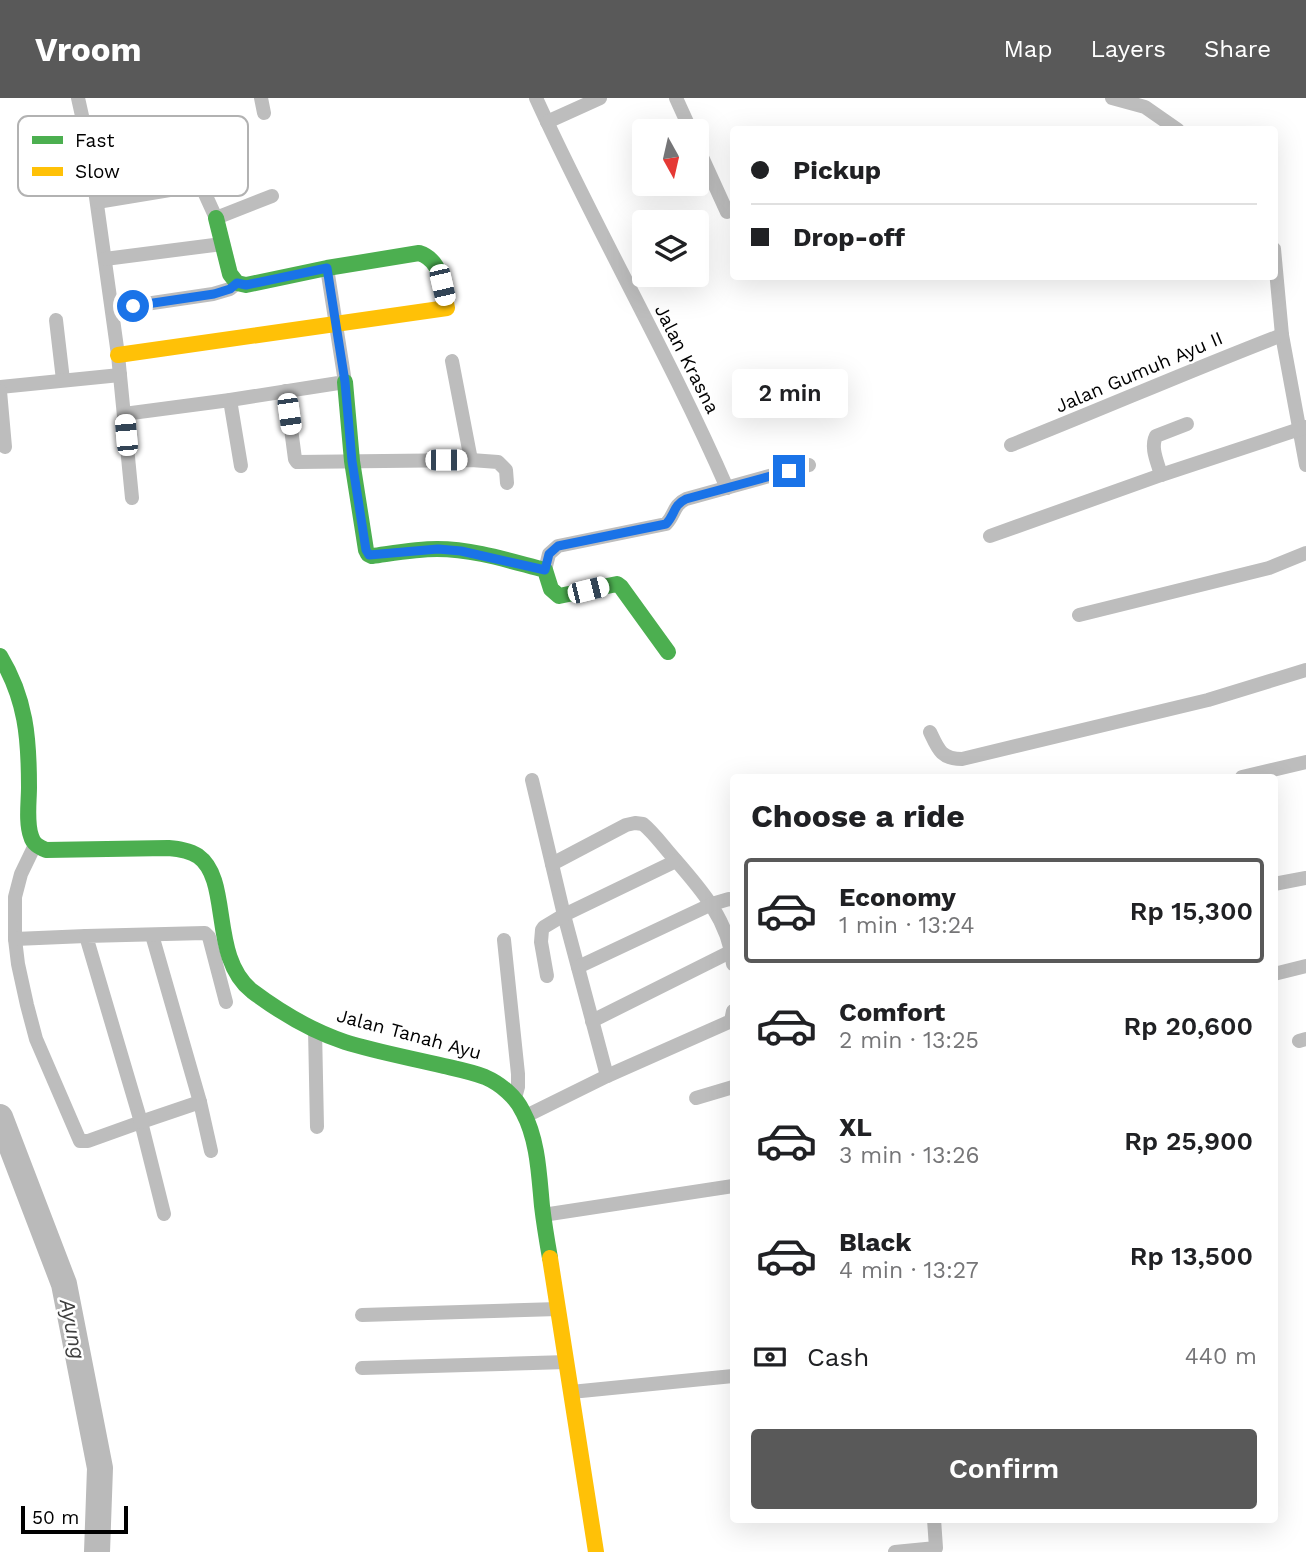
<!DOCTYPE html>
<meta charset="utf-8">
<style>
body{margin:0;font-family:"Work Sans",sans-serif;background:#f2f2f2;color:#202124;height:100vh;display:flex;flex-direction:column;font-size:26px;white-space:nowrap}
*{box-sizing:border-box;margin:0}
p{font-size:23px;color:#757577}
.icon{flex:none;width:38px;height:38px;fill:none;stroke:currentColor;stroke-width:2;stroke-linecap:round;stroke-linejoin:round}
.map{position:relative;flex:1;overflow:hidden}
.side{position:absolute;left:730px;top:676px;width:548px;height:749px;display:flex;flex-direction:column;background:#fff;border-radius:7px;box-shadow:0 7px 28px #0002}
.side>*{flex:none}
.hud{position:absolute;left:730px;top:28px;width:548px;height:154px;border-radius:7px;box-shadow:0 7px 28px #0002;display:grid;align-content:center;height:154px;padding:0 21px;background:#fff}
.needle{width:46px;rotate:172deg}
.buttons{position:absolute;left:632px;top:21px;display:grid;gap:14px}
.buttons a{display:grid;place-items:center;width:77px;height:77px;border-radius:7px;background:#fff;box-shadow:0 7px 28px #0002;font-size:35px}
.scale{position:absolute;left:21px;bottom:18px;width:107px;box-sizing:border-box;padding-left:7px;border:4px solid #000;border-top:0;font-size:19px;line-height:24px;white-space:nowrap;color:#000;-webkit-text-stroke:5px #fff;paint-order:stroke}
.end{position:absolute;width:32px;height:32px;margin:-16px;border:9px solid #1a73e8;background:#fff;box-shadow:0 0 0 4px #fff}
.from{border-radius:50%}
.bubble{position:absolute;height:49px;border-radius:7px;background:#fff;box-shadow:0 7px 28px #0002;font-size:23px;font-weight:600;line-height:49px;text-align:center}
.car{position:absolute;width:21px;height:42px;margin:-21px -10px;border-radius:9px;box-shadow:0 0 5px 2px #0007;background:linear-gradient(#fff 24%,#345 0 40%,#fff 0 76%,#345 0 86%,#fff 0)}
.hud b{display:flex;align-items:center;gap:24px;height:66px;font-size:26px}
.hud b+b{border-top:2px solid #e0e0e0}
.hud i{width:18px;height:18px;background:#202124}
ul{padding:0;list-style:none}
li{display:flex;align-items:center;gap:21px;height:105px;margin:0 14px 10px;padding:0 7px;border:4px solid transparent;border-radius:7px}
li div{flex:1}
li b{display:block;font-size:26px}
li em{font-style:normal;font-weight:600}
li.active{border-color:#595959}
li>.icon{width:63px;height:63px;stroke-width:1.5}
h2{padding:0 21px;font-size:32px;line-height:84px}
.pay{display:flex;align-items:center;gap:18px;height:77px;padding:0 21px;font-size:26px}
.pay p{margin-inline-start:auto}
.primary-button{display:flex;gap:14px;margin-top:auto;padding:14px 21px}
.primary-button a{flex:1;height:80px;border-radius:7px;background:#595959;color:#fff;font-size:28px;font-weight:600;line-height:80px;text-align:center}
header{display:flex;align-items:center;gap:42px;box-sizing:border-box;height:98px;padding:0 35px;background:#595959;color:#fff}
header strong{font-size:33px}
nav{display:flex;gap:38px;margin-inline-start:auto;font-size:24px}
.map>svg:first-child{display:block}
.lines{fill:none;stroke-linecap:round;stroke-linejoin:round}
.river{stroke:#bababa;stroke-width:26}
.street{stroke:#bdbdbd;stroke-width:14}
.fast{stroke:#4caf50;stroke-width:16}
.slow{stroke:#ffc107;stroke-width:16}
.route{stroke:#1a73e8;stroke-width:9}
.labels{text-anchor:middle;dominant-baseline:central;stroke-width:5;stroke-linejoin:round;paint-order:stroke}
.street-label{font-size:19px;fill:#000;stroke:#fff}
.water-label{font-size:21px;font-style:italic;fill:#3e3e3e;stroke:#fff}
.key{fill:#fff;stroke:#b2b2b2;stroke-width:2}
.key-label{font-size:19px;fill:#000}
</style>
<header>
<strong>Vroom</strong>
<nav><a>Map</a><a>Layers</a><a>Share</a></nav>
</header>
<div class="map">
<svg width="1306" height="1454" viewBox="0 0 1306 1454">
<rect width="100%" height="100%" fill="#fff"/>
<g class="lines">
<polyline class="river" points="0,1019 64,1186 100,1370 97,1454"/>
<g class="street">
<polyline points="78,0 89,49 118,257 132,400"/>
<polyline points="261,0 264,15"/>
<path d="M 536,0 C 596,132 669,257 727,390"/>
<polyline points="676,0 691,33"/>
<polyline points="1112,0 1145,9 1178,32"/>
<polyline points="547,24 600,0"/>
<polyline points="696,46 727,114"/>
<polyline points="89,49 169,37 177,38 180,41 216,120 272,98"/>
<polyline points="97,104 200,87"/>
<polyline points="1274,151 1282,237 1306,367"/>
<polyline points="105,161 222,146"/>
<polyline points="112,211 213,196 230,191 237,185"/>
<polyline points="56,222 63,282"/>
<polyline points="452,263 471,362"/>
<polyline points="0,289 120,277"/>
<polyline points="0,293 5,349"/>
<polyline points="286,293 295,361 297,364 471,362 498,364 506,372 507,385"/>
<polyline points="230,302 241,368"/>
<polyline points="124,316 230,302 345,284 327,170"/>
<path d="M 1011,347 C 1102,311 1191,272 1282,237"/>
<path d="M 1161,377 C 1158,365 1150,350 1156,338 L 1187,326"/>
<polyline points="990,438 1161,377 1306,329"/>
<path d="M 545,472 L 549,456 L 558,448 L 666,426 C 675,417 673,407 686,401 L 809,367"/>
<polyline points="1079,517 1269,470 1306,455"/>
<path d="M 930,634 C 938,651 941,661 962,661 L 1208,602 L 1306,572"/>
<polyline points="1242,679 1306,664"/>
<polyline points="532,682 564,817 607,978"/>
<polyline points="35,747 21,776 15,799 15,841 18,866 27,907 36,941 80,1043 88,1043 141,1024 164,1116"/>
<path d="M 552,766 L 626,727 L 635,725 L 643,726 C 654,735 663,748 672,758 C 700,790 729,822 733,866"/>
<polyline points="1274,786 1306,780"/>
<polyline points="152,837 200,1004 211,1053"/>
<polyline points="15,841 86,838"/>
<polyline points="504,842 518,976 518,989 515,1000"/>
<polyline points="578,869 712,806 729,801 733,802"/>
<polyline points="1274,876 1306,868"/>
<polyline points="547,878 541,844 542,832 544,829 564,817 676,763"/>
<polyline points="592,923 732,853"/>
<polyline points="315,931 317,1029"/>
<polyline points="1299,943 1306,941"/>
<polyline points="696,1000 733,989"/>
<polyline points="200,1004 141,1024 86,838 205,835 209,839 226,904"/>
<polyline points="526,1018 607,978 731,923 733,913"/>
<polyline points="543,1117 733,1088"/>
<polyline points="362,1217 558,1211"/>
<polyline points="362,1270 567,1264"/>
<polyline points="571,1294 733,1278"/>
<polyline points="895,1454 936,1450 934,1421"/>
</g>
<g class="fast">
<path d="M 216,120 L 230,176 L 237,185 L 246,187 L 327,170 L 419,155 C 435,160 440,174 443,189"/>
<path d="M 345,284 L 352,363 L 366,452 L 368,456 L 372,458 C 394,455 416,451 437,451 C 474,451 510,463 545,472 L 551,491 L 559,498 L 617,486 L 621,489 L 668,554"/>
<path d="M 0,558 C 26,601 29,640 29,689 C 29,704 26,724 31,738 C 33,746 39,749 46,752 L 168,750 C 178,751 189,752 198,758 C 232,782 209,859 252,893 C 280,914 312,933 345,944 C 377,954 411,960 444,968 C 457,971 472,974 485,979 C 501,986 516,999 523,1014 C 538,1042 539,1077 542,1108 C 544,1125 547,1143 550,1160"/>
</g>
<g class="slow">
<polyline points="118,257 447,210 443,189"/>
<polyline points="550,1160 596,1454"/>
</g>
</g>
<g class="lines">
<path class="route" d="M 133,208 L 214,196 L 230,191 L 237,185 L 246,187 L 327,170 L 345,284 L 352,363 L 366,452 L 369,457 L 438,451 L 461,453 L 545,472 L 549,456 L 558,448 L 666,426 C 675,417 673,407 686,401 L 789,373"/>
</g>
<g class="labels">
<g class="street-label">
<text transform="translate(687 261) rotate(63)">Jalan Krasna</text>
<text transform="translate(1139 274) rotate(-23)">Jalan Gumuh Ayu II</text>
<text transform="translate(409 936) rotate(15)">Jalan Tanah Ayu</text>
</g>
<g class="water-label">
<text transform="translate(73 1231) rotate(79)">Ayung</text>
</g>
</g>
<rect x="18" y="18" width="230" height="80" rx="10" class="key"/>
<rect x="32" y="38" width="31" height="8" fill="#4caf50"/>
<rect x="32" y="69" width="31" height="9" fill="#ffc107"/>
<g class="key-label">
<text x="75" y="49">Fast</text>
<text x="75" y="80">Slow</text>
</g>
</svg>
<div class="buttons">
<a><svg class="needle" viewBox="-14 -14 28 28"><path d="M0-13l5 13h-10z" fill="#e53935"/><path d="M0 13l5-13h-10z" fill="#757577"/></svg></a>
<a><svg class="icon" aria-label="layers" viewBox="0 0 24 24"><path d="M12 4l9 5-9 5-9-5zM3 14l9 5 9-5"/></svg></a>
</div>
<div class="scale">50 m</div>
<i class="end from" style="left:133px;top:208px"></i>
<i class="end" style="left:789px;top:373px"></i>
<div class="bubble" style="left:732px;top:271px;width:116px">2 min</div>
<i class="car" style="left:442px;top:187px;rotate:167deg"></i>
<i class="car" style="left:289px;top:316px;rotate:172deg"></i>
<i class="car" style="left:126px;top:337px;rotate:355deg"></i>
<i class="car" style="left:446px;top:362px;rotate:90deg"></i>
<i class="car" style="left:588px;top:492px;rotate:76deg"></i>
<div class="hud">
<b><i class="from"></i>Pickup</b>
<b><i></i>Drop-off</b>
</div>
<section class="side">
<h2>Choose a ride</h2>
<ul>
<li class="active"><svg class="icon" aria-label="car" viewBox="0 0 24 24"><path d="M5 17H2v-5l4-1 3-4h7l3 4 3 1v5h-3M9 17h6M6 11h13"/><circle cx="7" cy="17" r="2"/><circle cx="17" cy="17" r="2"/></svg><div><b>Economy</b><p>1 min · 13:24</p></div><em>Rp 15,300</em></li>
<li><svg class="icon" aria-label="car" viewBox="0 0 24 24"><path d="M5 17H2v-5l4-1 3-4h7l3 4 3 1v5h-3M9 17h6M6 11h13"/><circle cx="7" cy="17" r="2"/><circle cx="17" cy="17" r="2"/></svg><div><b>Comfort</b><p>2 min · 13:25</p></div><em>Rp 20,600</em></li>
<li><svg class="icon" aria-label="car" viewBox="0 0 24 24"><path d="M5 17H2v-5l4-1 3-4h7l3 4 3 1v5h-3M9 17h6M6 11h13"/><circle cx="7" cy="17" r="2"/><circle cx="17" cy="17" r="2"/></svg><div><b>XL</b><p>3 min · 13:26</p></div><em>Rp 25,900</em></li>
<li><svg class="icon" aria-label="car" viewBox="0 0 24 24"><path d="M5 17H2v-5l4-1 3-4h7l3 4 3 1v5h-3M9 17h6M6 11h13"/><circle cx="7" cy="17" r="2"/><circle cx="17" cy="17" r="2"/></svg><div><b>Black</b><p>4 min · 13:27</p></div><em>Rp 13,500</em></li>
</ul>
<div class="pay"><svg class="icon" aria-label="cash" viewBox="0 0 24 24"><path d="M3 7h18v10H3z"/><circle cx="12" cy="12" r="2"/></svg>Cash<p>440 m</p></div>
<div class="primary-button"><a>Confirm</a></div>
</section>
</div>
